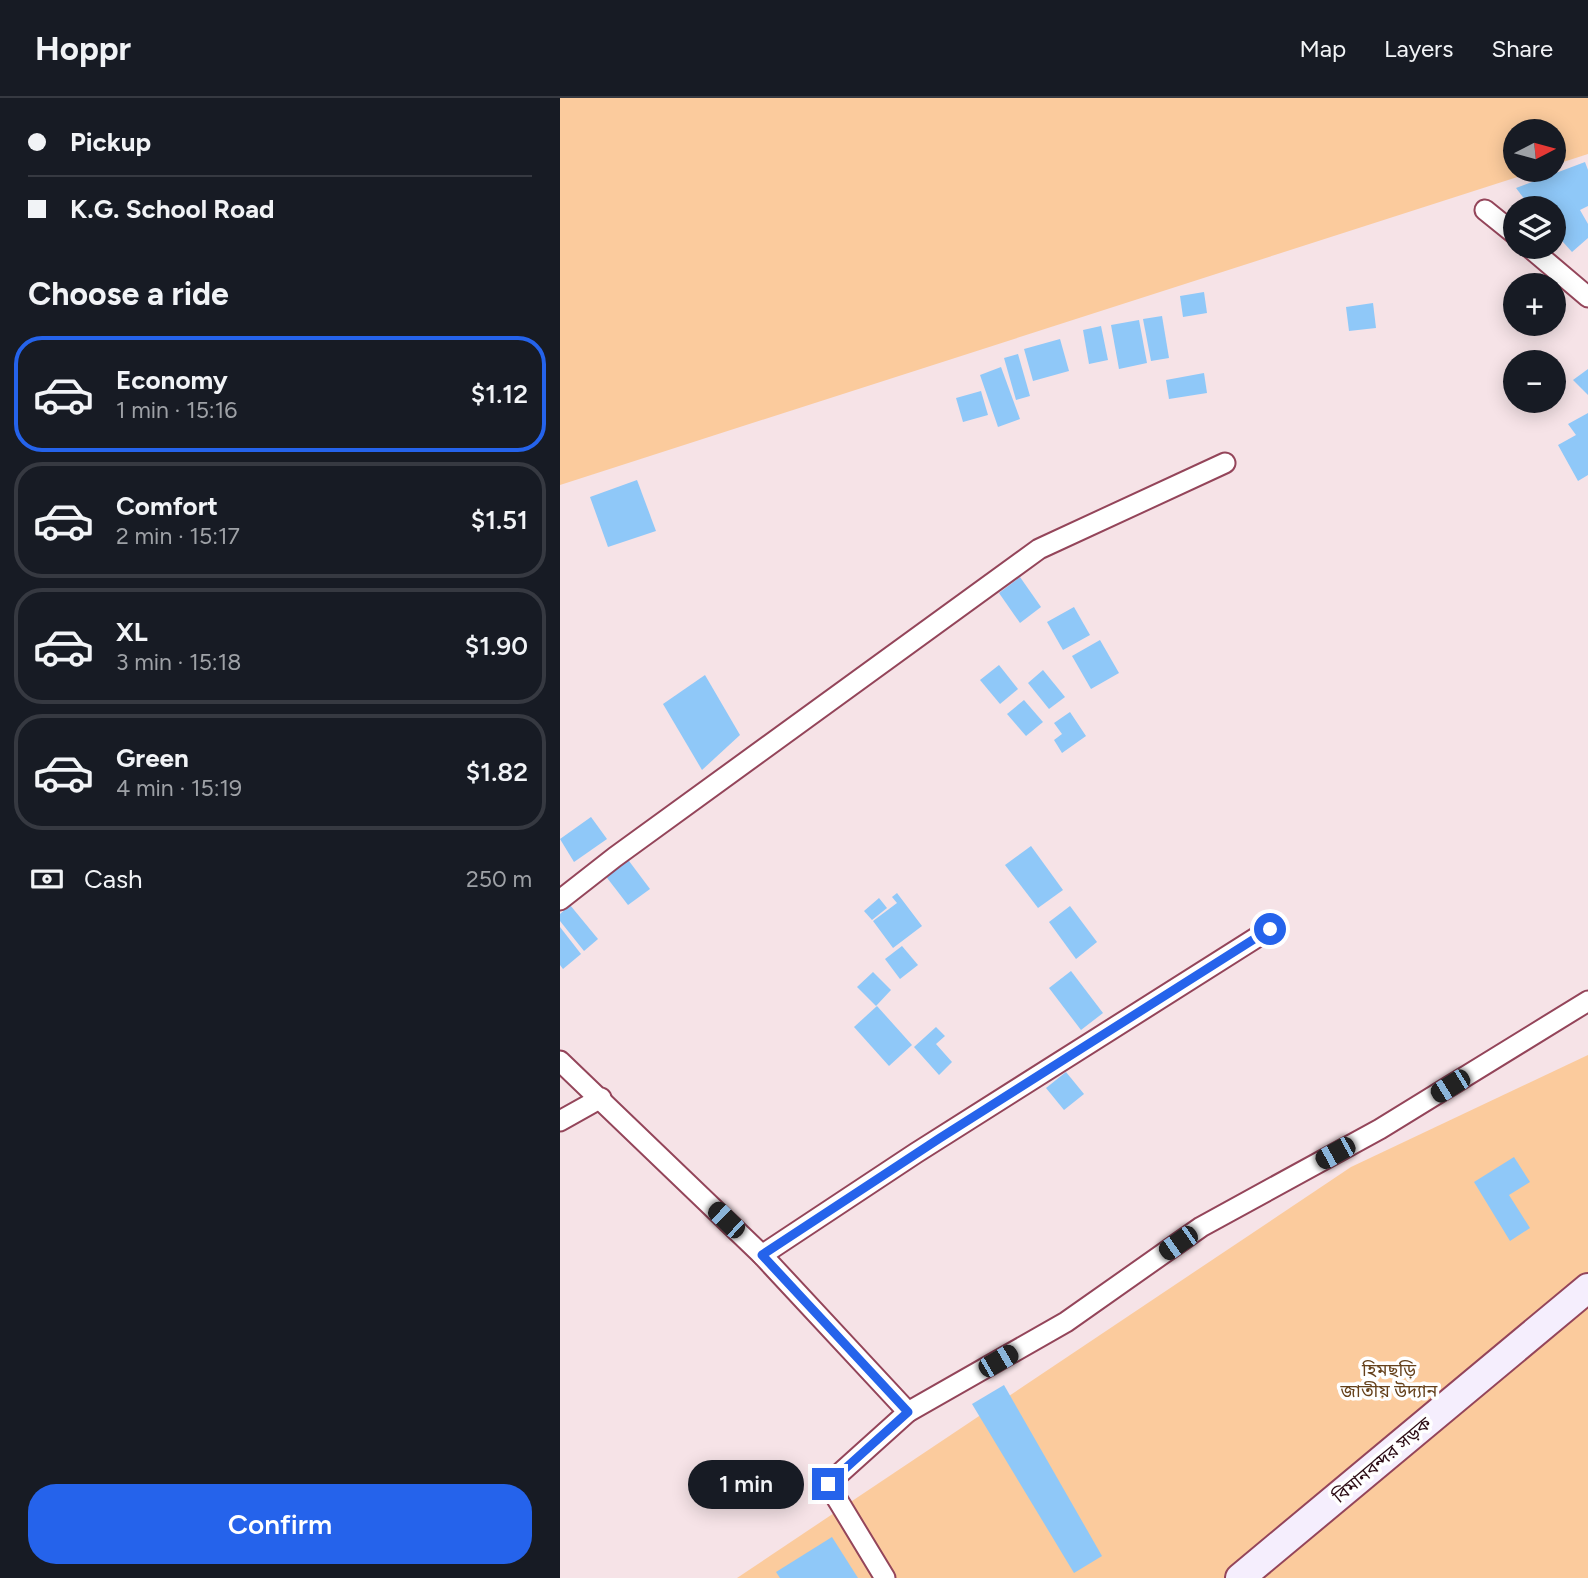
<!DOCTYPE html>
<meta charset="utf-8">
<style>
body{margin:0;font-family:Figtree,"Noto Sans Bengali",sans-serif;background:#20242c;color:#f1f3f6;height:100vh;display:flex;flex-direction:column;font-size:26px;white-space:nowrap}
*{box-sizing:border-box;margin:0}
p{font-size:23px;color:#9ea1a6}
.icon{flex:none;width:38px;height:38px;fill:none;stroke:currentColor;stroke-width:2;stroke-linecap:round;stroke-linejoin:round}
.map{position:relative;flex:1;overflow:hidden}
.drawer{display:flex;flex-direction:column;background:#171b24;width:560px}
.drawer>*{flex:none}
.guide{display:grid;align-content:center;height:154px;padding:0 28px;background:#171b24}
.needle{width:46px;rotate:84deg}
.fabs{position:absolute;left:943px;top:21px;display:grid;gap:14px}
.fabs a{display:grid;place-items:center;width:63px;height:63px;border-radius:50%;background:#171b24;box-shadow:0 4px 18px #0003;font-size:35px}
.end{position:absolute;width:32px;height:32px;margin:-16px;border:9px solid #2563eb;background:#fff;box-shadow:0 0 0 4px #fff}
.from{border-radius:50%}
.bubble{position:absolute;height:49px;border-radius:24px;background:#171b24;box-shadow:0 4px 18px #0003;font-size:23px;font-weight:600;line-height:49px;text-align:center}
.car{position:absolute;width:21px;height:42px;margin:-21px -10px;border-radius:9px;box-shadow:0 0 5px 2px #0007;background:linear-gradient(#222 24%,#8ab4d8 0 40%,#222 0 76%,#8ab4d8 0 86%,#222 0)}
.guide b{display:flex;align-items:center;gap:24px;height:66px;font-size:26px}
.guide b+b{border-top:2px solid #363941}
.guide i{width:18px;height:18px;background:#f1f3f6}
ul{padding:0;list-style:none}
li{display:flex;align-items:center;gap:21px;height:116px;margin:0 14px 10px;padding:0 14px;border:4px solid #363941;border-radius:28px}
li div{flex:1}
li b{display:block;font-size:26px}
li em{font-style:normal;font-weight:600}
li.on{border-color:#2563eb}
li>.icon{width:63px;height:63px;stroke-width:1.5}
h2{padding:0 28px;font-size:32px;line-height:84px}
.pay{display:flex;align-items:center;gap:18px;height:77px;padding:0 28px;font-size:26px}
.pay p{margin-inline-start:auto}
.primary-button{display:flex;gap:14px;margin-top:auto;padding:14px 28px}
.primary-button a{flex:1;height:80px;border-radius:28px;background:#2563eb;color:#fff;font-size:28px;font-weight:600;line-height:80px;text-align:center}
header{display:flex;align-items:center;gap:42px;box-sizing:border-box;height:98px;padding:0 35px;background:#171b24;border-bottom:2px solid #363941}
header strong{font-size:33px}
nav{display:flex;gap:38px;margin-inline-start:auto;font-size:24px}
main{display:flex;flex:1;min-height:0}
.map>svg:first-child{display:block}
.green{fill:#fbcb9d}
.building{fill:#8fc8f8}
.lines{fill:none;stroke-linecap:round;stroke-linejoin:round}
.street-casing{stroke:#94455a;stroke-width:23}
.secondary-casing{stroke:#94455a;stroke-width:32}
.street{stroke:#fff;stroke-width:19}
.secondary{stroke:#f5eefd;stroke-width:28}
.route{stroke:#2563eb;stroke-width:9}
.labels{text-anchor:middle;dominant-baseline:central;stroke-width:7;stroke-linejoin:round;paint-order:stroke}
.park-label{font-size:18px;fill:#65411b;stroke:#fff}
.street-label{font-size:18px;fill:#2a0a13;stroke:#fff}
</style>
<header>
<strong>Hoppr</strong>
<nav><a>Map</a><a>Layers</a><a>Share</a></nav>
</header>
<main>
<section class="drawer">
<div class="guide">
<b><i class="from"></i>Pickup</b>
<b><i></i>K.G. School Road</b>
</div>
<h2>Choose a ride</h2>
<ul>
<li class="on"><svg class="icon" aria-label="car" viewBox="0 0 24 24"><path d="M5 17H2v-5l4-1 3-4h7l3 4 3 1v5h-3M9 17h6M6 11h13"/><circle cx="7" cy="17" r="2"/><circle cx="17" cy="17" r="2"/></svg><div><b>Economy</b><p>1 min · 15:16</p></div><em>$1.12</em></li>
<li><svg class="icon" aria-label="car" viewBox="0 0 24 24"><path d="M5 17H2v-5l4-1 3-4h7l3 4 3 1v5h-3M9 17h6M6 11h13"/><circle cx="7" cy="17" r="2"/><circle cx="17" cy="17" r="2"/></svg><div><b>Comfort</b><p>2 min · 15:17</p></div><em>$1.51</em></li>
<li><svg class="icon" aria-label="car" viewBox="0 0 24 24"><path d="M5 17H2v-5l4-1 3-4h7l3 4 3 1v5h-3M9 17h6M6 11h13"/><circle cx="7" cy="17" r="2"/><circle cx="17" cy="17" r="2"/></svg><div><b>XL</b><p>3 min · 15:18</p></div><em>$1.90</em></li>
<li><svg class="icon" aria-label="car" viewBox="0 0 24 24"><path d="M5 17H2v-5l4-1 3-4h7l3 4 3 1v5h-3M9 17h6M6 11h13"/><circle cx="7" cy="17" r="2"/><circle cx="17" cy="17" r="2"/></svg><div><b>Green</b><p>4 min · 15:19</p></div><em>$1.82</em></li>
</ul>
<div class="pay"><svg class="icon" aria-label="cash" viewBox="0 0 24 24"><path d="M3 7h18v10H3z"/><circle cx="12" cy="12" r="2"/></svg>Cash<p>250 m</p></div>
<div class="primary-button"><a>Confirm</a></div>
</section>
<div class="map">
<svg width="1028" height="1480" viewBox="0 0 1028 1480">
<rect width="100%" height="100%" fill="#f6e3e7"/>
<g class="green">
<polygon points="0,0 1028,0 1028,56 994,67 994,33 956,33 956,72 979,72 0,387"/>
<polygon points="1028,957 1028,1480 177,1480 791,1069"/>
</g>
<g class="building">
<polygon points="1025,64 1028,72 1028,108 1020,112 1028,126 1028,140 1012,154 994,134 994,110 971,110 956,90"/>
<polygon points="644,194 647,215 623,219 620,198"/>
<polygon points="813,205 816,230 789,233 786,209"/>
<polygon points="602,218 609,260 591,263 583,221"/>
<polygon points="579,222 587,265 559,271 551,227"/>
<polygon points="541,228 548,262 529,266 523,232"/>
<polygon points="500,241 509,273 473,283 464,251"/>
<polygon points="458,256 470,298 456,302 444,260"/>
<polygon points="441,269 460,321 438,329 420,277"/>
<polygon points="1028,271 1028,297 1013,282"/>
<polygon points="644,275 647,295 609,301 606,282"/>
<polygon points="421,293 428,317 403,324 396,300"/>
<polygon points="1028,315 1028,377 1018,383 998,347 1016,337 1008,326"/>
<polygon points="77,382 96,433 48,449 30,399"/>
<polygon points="460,479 481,509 460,525 439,495"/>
<polygon points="514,509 530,537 503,552 487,524"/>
<polygon points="540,542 559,575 531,591 512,558"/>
<polygon points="439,567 458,591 440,606 420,582"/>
<polygon points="483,572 505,599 489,611 468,585"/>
<polygon points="145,577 180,637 142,672 103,606"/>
<polygon points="464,602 483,624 466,638 447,616"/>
<polygon points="510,614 526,638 502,655 494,642 502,636 494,625"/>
<polygon points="31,719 47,741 14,764 0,741"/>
<polygon points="471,748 503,792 478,810 445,767"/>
<polygon points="63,755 90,791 68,807 41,772"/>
<polygon points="337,795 362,828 333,850 313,823 337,805 332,799"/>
<polygon points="319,800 327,810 312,822 304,813"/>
<polygon points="10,807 38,841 24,853 0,823 0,816"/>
<polygon points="510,808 537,844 516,861 489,824"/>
<polygon points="0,829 21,856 3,871 0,867"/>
<polygon points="342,848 358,867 340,881 325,861"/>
<polygon points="511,873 543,915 521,932 489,890"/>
<polygon points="313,874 331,892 316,908 297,889"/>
<polygon points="317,908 352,947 329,968 294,929"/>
<polygon points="376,929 385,938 376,946 392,964 379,977 354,949"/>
<polygon points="506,974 524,996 504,1012 486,990"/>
<polygon points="954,1059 970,1084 949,1097 970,1130 950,1143 914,1084"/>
<polygon points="444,1287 542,1458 514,1475 412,1306"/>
<polygon points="272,1439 298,1480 220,1480 216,1474"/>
</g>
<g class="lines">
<defs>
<g id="street">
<polyline points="925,112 956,137"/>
<polyline points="969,149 1028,199"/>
<polyline points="0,802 55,759 479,451 665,365"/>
<polyline points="0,963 202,1157 348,1314"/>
<polyline points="0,1023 41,1000"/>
<polyline points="202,1157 356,1055 710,831"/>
<polyline points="325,1480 268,1386 348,1314 506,1224 641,1129 820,1031 1028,903"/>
</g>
<polyline id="secondary" points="680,1480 1028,1190"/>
</defs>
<use href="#street" class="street-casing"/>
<use href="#secondary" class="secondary-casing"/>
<use href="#street" class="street"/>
<use href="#secondary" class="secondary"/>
</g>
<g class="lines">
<polyline class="route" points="268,1386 348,1314 202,1157 380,1040 710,831"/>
</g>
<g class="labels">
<g class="park-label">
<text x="829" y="1272">হিমছড়ি<tspan x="829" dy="21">জাতীয় উদ্যান</tspan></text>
</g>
<g class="street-label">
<text transform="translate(822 1362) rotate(-40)">বিমানবন্দর সড়ক</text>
</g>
</g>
</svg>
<div class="fabs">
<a><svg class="needle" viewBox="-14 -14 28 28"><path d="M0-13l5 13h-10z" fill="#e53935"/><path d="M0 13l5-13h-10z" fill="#9ea1a6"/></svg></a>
<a><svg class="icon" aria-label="layers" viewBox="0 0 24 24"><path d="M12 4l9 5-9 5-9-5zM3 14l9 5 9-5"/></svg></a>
<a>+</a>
<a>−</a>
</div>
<i class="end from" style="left:710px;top:831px"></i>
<i class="end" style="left:268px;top:1386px"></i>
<div class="bubble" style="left:128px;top:1362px;width:116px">1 min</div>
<i class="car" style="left:890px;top:988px;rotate:238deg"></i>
<i class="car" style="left:775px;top:1055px;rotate:241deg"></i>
<i class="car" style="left:166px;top:1122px;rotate:314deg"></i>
<i class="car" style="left:618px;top:1145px;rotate:235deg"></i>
<i class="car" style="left:438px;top:1263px;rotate:60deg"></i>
</div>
</main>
